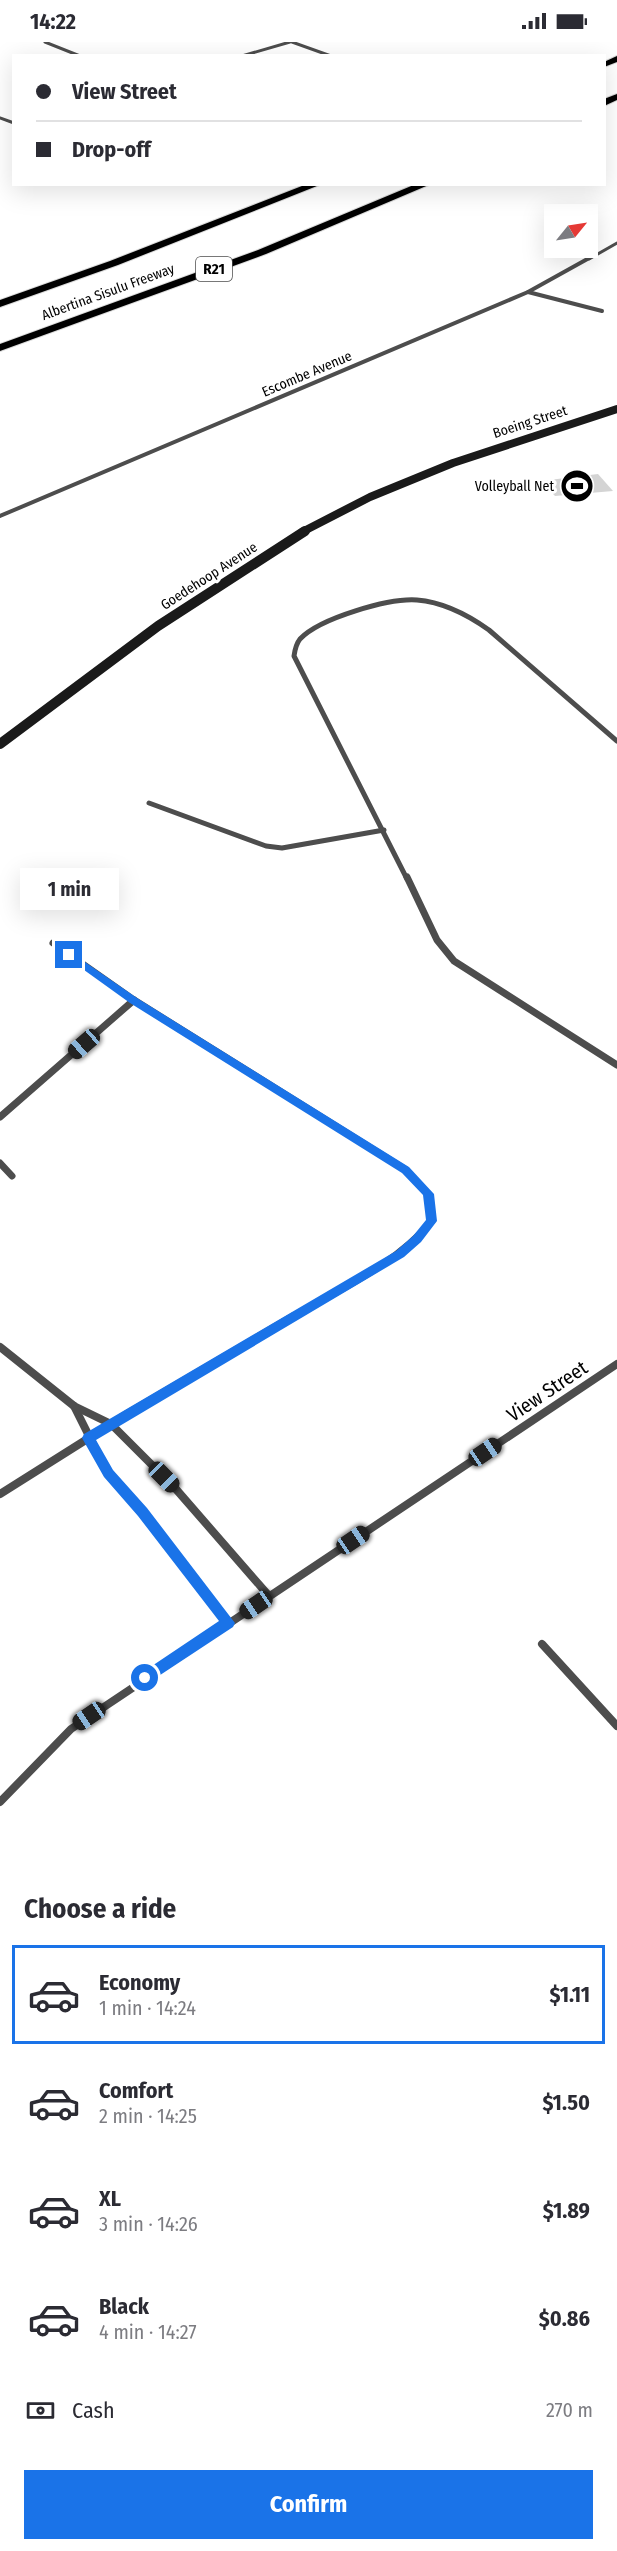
<!DOCTYPE html>
<meta charset="utf-8">
<style>
body{margin:0;font-family:"Fira Sans Condensed",sans-serif;background:#f7f7f7;color:#2b2b33;height:100vh;display:flex;flex-direction:column;font-size:22px;white-space:nowrap}
*{box-sizing:border-box;margin:0}
p{font-size:20px;color:#7c7c81}
.icon{flex:none;width:33px;height:33px;fill:none;stroke:currentColor;stroke-width:2;stroke-linecap:round;stroke-linejoin:round}
.map{position:relative;height:1831px;overflow:hidden}
.panel{display:flex;flex-direction:column;background:#fff;flex:1}
.panel>*{flex:none}
.banner{position:absolute;left:12px;top:12px;width:594px;height:132px;border-radius:0px;box-shadow:0 6px 24px #0002;display:grid;align-content:center;height:132px;padding:0 24px;background:#fff}
.needle{width:39px;rotate:60deg}
.fabs{position:absolute;left:544px;top:162px;display:grid;gap:12px}
.fabs a{display:grid;place-items:center;width:54px;height:54px;border-radius:0px;background:#fff;box-shadow:0 6px 24px #0002;font-size:30px}
.end{position:absolute;width:27px;height:27px;margin:-14px;border:8px solid #1a73e8;background:#fff;box-shadow:0 0 0 3px #fff}
.from{border-radius:50%}
.bubble{position:absolute;height:42px;border-radius:0px;background:#fff;box-shadow:0 6px 24px #0002;font-size:20px;font-weight:700;line-height:42px;text-align:center}
.car{position:absolute;width:18px;height:36px;margin:-18px -9px;border-radius:8px;box-shadow:0 0 4px 2px #0007;background:linear-gradient(#222 24%,#8ab4d8 0 40%,#222 0 76%,#8ab4d8 0 86%,#222 0)}
.banner b{display:flex;align-items:center;gap:21px;height:57px;font-size:22px}
.banner b+b{border-top:2px solid #e1e1e2}
.banner i{width:15px;height:15px;background:#2b2b33}
ul{padding:0;list-style:none}
li{display:flex;align-items:center;gap:18px;height:99px;margin:0 12px 9px;padding:0 12px;border:3px solid transparent;border-radius:0px}
li div{flex:1}
li b{display:block;font-size:22px}
li em{font-style:normal;font-weight:700}
li.active{border-color:#1a73e8}
li>.icon{width:54px;height:54px;stroke-width:1.5}
h2{padding:0 24px;font-size:27px;line-height:72px}
.pay{display:flex;align-items:center;gap:15px;height:66px;padding:0 24px;font-size:22px}
.pay p{margin-inline-start:auto}
.button{display:flex;gap:12px;margin-top:auto;padding:12px 24px}
.button a{flex:1;height:69px;border-radius:0px;background:#1a73e8;color:#fff;font-size:24px;font-weight:700;line-height:69px;text-align:center}
.status{display:flex;justify-content:space-between;align-items:center;height:42px;padding:0 30px;background:#fff;direction:ltr}
.status svg{height:16px;fill:currentColor}
.map>svg:first-child{display:block}
.green{fill:#d4d4d4}
.lines{fill:none;stroke-linecap:round;stroke-linejoin:round}
.motorway-casing{stroke:#dbdbdb;stroke-width:2}
.minor-far4{stroke:#4d4d4d;stroke-width:3}
.minor-far3{stroke:#4d4d4d;stroke-width:4}
.minor-far2{stroke:#4d4d4d;stroke-width:5}
.minor-far1{stroke:#4d4d4d;stroke-width:7}
.minor{stroke:#4d4d4d;stroke-width:8}
.secondary-far1{stroke:#1a1a1a;stroke-width:8}
.secondary{stroke:#1a1a1a;stroke-width:10}
.motorway{fill:#000;fill-rule:evenodd}
.route{fill:#1a73e8}
.labels{text-anchor:middle;dominant-baseline:central;stroke-width:6;stroke-linejoin:round;paint-order:stroke}
.far-street-label{font-size:14px;fill:#000;stroke:#fff}
.far-poi-label{font-size:14px;fill:#000;stroke:#fff;text-anchor:end}
.shield{fill:#fff;stroke:#4c4c4c;stroke-width:1.5}
.shield-label{font-size:15px;font-weight:bold;fill:#000}
.near-street-label{font-size:20px;fill:#000;stroke:#fff}
</style>
<div class="status"><b>14:22</b><svg viewBox="0 0 49 12"><path d="M0 12V9h3v3zM5 12V6h3v6zM10 12V3h3v9zM15 12V0h3v12zM26 1h20v11H26zM47 4h2v5h-2z"/></svg></div>
<div class="map">
<svg width="617" height="1831" viewBox="0 0 617 1831">
<rect width="100%" height="100%" fill="#fff"/>
<polygon class="green" points="598,432 613,449 555,454 541,439"/>
<g class="lines">
<defs>
<g id="motorway">
<polygon points="617,14 617,20 604,25 604,20"/>
<polygon points="617,52 617,58 604,64 604,57"/>
<polygon points="307,142 322,142 118,223 0,265 0,258 110,219"/>
<polygon points="416,142 431,142 266,212 0,309 0,302 258,208"/>
</g>
</defs>
<use href="#motorway" class="motorway-casing"/>
<g class="minor-far4">
<polyline points="45,0 80,14"/>
<polyline points="292,0 331,14"/>
<polyline points="242,14 290,0"/>
<polyline points="0,76 14,81"/>
<polyline points="589,217 617,201"/>
</g>
<g class="minor-far3">
<polyline points="528,250 602,269"/>
<polyline points="0,474 528,250 591,215"/>
</g>
<g class="minor-far2">
<polyline points="149,761 266,804 282,806 384,788"/>
<path d="M 407,837 L 294,614 C 295,607 296,602 300,597 C 320,576 389,556 417,558 C 442,560 468,573 489,588 L 617,699"/>
</g>
<g class="minor-far1">
<polyline points="407,835 437,898 454,919 617,1023"/>
<path d="M 53,901 L 134,958 L 406,1128 L 428,1152 L 432,1179 C 395,1223 340,1247 291,1276"/>
<polyline points="0,1075 134,958"/>
<polyline points="0,1121 12,1134"/>
</g>
<g class="minor">
<polyline points="0,1305 74,1364 111,1382 175,1446 269,1554"/>
<polyline points="74,1364 108,1432 142,1470 229,1581"/>
<polyline points="0,1452 127,1372 294,1274"/>
<polyline points="542,1602 617,1684"/>
<polyline points="0,1760 71,1687 617,1322"/>
</g>
<polyline class="secondary-far1" points="302,490 370,455 453,421 617,367"/>
<polyline class="secondary" points="0,702 158,584 305,489"/>
<use href="#motorway" class="motorway"/>
</g>
<polygon class="route" points="69,909 137,956 409,1125 434,1152 437,1179 421,1200 404,1215 96,1398 113,1428 147,1466 235,1581 233,1585 145,1643 140,1641 138,1636 140,1632 219,1579 138,1474 104,1435 82,1396 84,1392 396,1209 413,1194 426,1178 423,1153 402,1131 130,961 66,915 65,913"/>
<defs>
<symbol id="stadium-disc" viewBox="-11 -11 22 22"><circle r="9.5" fill="#000" stroke="#fff"/><path d="M0-5a6.5 5 0 1 0 0 10a6.5 5 0 1 0 0-10ZM-3.5-1.8h7v3.6h-7Z" fill="#fff"/></symbol>
</defs>
<g fill-rule="evenodd">
<use href="#stadium-disc" x="558" y="425" width="38" height="38"/>
</g>
<g class="labels">
<g class="far-street-label">
<text transform="translate(108 250) rotate(-20)">Albertina Sisulu Freeway</text>
<text transform="translate(307 332) rotate(-23)">Escombe Avenue</text>
<text transform="translate(530 380) rotate(-18)">Boeing Street</text>
<text transform="translate(209 534) rotate(-33)">Goedehoop Avenue</text>
</g>
<g class="far-poi-label">
<text x="554" y="444">Volleyball Net</text>
</g>
<rect class="shield" x="196" y="215" width="36" height="24" rx="4.5"/>
<g class="shield-label">
<text x="214" y="227">R21</text>
</g>
<g class="near-street-label">
<text transform="translate(547 1349) rotate(-34)">View Street</text>
</g>
</g>
</svg>
<div class="fabs">
<a><svg class="needle" viewBox="-14 -14 28 28"><path d="M0-13l5 13h-10z" fill="#e53935"/><path d="M0 13l5-13h-10z" fill="#7c7c81"/></svg></a>
</div>
<i class="end from" style="left:145px;top:1636px"></i>
<i class="end" style="left:69px;top:913px"></i>
<div class="bubble" style="left:20px;top:826px;width:99px">1 min</div>
<i class="car" style="left:84px;top:1002px;rotate:229deg"></i>
<i class="car" style="left:485px;top:1410px;rotate:56deg"></i>
<i class="car" style="left:164px;top:1435px;rotate:135deg"></i>
<i class="car" style="left:353px;top:1498px;rotate:56deg"></i>
<i class="car" style="left:256px;top:1563px;rotate:236deg"></i>
<i class="car" style="left:89px;top:1674px;rotate:236deg"></i>
<div class="banner">
<b><i class="from"></i>View Street</b>
<b><i></i>Drop-off</b>
</div>
</div>
<section class="panel">
<h2>Choose a ride</h2>
<ul>
<li class="active"><svg class="icon" aria-label="car" viewBox="0 0 24 24"><path d="M5 17H2v-5l4-1 3-4h7l3 4 3 1v5h-3M9 17h6M6 11h13"/><circle cx="7" cy="17" r="2"/><circle cx="17" cy="17" r="2"/></svg><div><b>Economy</b><p>1 min · 14:24</p></div><em>$1.11</em></li>
<li><svg class="icon" aria-label="car" viewBox="0 0 24 24"><path d="M5 17H2v-5l4-1 3-4h7l3 4 3 1v5h-3M9 17h6M6 11h13"/><circle cx="7" cy="17" r="2"/><circle cx="17" cy="17" r="2"/></svg><div><b>Comfort</b><p>2 min · 14:25</p></div><em>$1.50</em></li>
<li><svg class="icon" aria-label="car" viewBox="0 0 24 24"><path d="M5 17H2v-5l4-1 3-4h7l3 4 3 1v5h-3M9 17h6M6 11h13"/><circle cx="7" cy="17" r="2"/><circle cx="17" cy="17" r="2"/></svg><div><b>XL</b><p>3 min · 14:26</p></div><em>$1.89</em></li>
<li><svg class="icon" aria-label="car" viewBox="0 0 24 24"><path d="M5 17H2v-5l4-1 3-4h7l3 4 3 1v5h-3M9 17h6M6 11h13"/><circle cx="7" cy="17" r="2"/><circle cx="17" cy="17" r="2"/></svg><div><b>Black</b><p>4 min · 14:27</p></div><em>$0.86</em></li>
</ul>
<div class="pay"><svg class="icon" aria-label="cash" viewBox="0 0 24 24"><path d="M3 7h18v10H3z"/><circle cx="12" cy="12" r="2"/></svg>Cash<p>270 m</p></div>
<div class="button"><a>Confirm</a></div>
</section>
